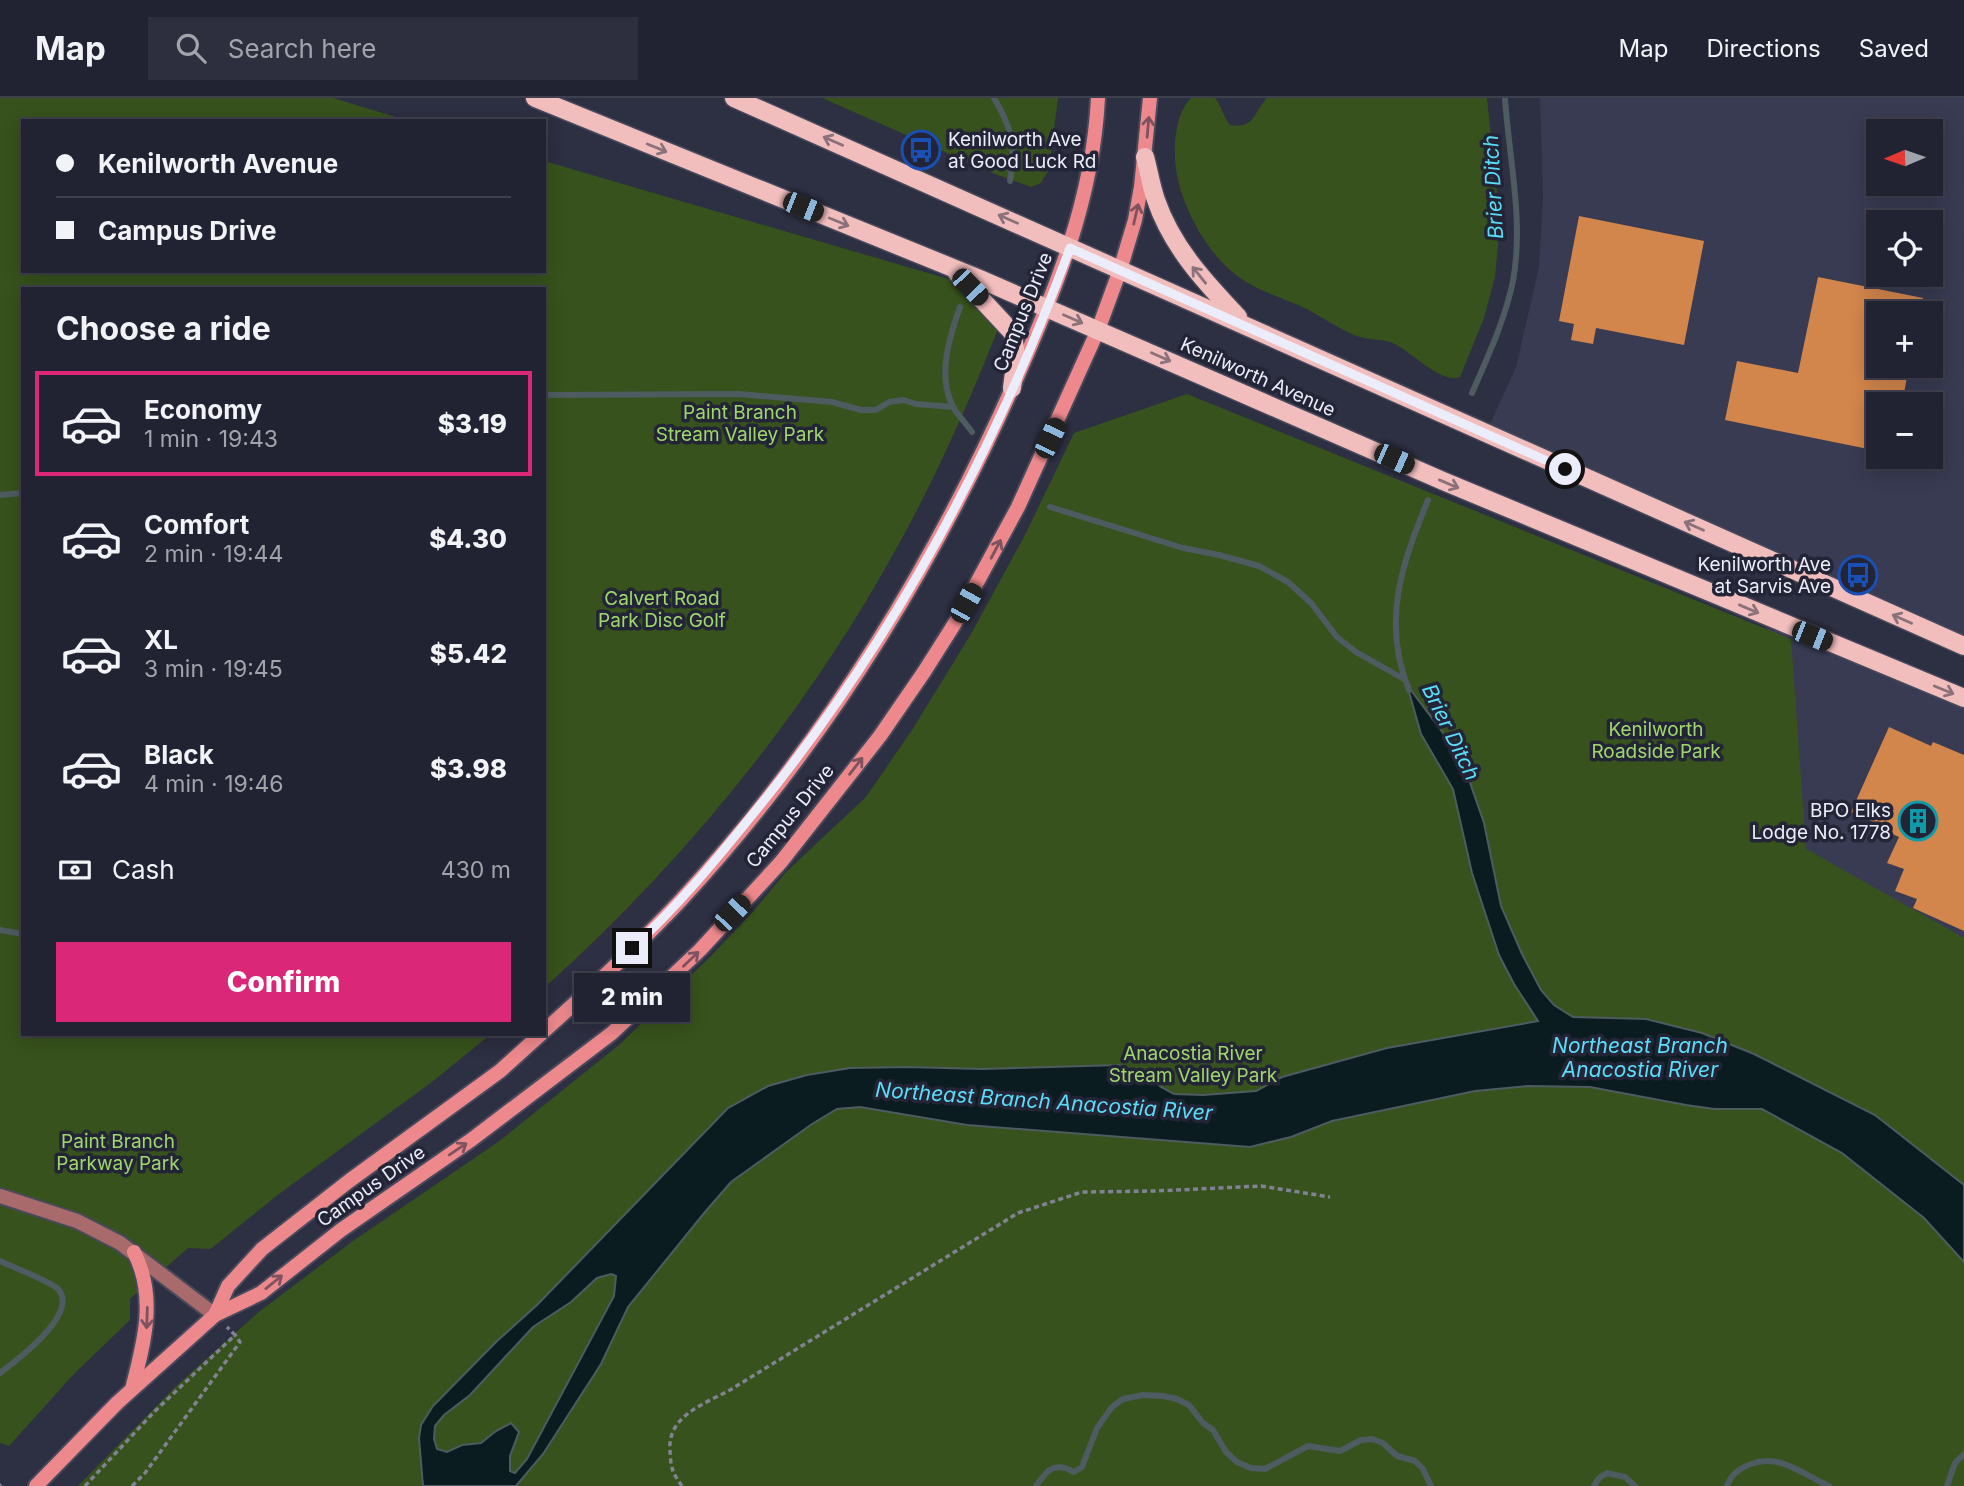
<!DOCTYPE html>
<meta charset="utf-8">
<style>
body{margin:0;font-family:Inter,sans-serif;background:#2e2f3e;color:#f1f3f6;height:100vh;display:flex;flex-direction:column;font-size:26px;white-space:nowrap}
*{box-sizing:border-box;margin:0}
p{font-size:23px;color:#a2a4ac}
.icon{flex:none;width:38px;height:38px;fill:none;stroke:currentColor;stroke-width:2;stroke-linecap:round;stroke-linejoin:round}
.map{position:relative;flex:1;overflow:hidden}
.details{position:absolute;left:21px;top:189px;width:525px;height:749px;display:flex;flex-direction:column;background:#222332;border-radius:0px;box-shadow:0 4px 18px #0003,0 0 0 2px #3f404d}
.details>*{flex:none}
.guide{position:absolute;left:21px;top:21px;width:525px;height:154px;border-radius:0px;box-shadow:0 4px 18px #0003,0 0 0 2px #3f404d;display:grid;align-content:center;height:154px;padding:0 35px;background:#222332}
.needle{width:46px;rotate:268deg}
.tools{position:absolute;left:1866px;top:21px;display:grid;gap:14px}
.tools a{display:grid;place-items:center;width:77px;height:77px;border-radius:0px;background:#222332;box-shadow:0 4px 18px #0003,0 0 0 2px #3f404d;font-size:35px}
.end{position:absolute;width:32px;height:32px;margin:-16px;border:9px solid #ebedfa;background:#111;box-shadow:0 0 0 4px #111}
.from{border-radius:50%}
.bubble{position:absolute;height:49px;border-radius:0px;background:#222332;box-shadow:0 4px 18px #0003,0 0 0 2px #3f404d;font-size:23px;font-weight:800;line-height:49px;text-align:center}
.car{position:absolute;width:21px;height:42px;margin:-21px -10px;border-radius:9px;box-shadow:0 0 5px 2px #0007;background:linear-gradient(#222 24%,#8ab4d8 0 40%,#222 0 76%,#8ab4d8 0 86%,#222 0)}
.guide b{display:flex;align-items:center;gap:24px;height:66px;font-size:26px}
.guide b+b{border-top:2px solid #3f404d}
.guide i{width:18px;height:18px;background:#f1f3f6}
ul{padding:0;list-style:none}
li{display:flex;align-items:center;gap:21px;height:105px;margin:0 14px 10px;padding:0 21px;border:4px solid transparent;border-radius:0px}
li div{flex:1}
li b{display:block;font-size:26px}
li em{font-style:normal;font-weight:800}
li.current{border-color:#db2777}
li>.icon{width:63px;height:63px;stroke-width:1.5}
h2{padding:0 35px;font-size:32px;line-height:84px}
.pay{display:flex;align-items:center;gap:18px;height:77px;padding:0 35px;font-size:26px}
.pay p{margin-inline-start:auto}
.cta{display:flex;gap:14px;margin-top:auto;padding:14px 35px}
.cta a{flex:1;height:80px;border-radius:0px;background:#db2777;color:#fff;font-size:28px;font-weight:800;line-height:80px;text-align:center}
header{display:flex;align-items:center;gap:42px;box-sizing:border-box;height:98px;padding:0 35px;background:#222332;border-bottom:2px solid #3f404d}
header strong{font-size:33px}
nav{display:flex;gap:38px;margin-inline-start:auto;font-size:24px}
.search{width:490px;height:63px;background:#2e2f3e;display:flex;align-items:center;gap:18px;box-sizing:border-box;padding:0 24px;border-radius:0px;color:#a2a4ac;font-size:26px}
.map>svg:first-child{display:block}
.built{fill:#383b52;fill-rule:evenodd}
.green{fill:#37521c}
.water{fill:#0b1c20;stroke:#4e5b61;stroke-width:2;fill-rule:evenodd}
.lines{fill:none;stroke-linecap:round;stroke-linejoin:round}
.stream{stroke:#4e5b61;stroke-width:6}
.building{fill:#d3864c}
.street-casing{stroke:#484a5c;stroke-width:18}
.secondary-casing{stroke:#484a5c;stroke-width:18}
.primary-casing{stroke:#484a5c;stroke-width:21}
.path{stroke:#818394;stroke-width:3.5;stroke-dasharray:5 3.5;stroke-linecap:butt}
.street{stroke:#a96a6c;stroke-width:14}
.secondary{stroke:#ed898d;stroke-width:14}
.primary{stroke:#f2bdbd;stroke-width:18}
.oneway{stroke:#7e525e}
.oneway2{stroke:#8a717a}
.route{stroke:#ebedfa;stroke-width:9}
.labels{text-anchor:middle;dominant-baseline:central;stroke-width:7;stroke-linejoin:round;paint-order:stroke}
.poi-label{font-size:19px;fill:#ebedfa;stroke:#232537;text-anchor:end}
.street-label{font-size:19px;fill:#ebedfa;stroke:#232537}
.park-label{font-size:19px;fill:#a0d76c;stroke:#232537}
.water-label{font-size:21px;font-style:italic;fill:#59ddf8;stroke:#232537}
</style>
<header>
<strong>Map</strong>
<div class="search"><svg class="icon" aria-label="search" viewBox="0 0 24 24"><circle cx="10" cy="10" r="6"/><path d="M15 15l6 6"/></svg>Search here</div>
<nav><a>Map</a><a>Directions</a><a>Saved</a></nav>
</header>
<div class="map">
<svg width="1964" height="1388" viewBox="0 0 1964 1388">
<rect width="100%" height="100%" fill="#2d2f42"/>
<g class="built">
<path d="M 1540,0 L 1964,0 L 1964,548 L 1486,335 L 1516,269 L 1539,169 L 1543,100 ZM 1878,33 L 1930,33 L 1930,86 L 1878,86 ZM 1878,124 L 1930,124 L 1930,177 L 1878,177 ZM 1878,215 L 1930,215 L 1930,268 L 1878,268 ZM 1878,306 L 1930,306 L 1930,359 L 1878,359 Z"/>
<polygon points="1766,518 1964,600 1964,1005 1739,850 1773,675"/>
</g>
<g class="green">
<path d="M 0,0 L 333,0 L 409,23 L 23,23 L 23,173 L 544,173 L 544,63 L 983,191 L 1002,221 C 971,300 937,378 895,453 C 805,616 683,765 544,890 L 544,191 L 23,191 L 23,936 L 491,936 L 432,984 L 279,1096 L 213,1149 L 210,1151 L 188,1150 L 130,1201 L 130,1222 L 73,1277 L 9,1348 L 0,1345 Z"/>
<polygon points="822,0 1058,0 1049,71 1041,85 1031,89 995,76"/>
<path d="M 1191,0 L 1215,0 C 1222,8 1223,19 1230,27 C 1255,31 1253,15 1267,0 L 1487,0 L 1497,96 L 1499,136 L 1495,179 L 1484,220 L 1460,279 C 1441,287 1410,251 1390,244 C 1379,241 1366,242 1354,237 C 1338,230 1323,220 1307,211 C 1288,202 1267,196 1248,185 C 1211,164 1182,112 1176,71 C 1173,49 1175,16 1191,0 Z"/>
<polygon points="1187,296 1791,541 1806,751 1964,840 1964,1388 78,1388 174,1290 260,1213 353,1143 498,1044 619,947 708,861 750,817 786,774 866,699 912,632 971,536 1025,437 1074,335"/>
</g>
<path class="water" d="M 1407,587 L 1449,643 L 1468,679 L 1484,725 L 1501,808 L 1522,856 L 1541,892 L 1554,907 L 1573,919 L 1646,921 L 1702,935 L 1754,956 L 1875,1017 L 1964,1087 L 1964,1164 L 1924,1120 L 1842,1055 L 1762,1011 L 1714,1011 L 1686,1007 L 1590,989 L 1528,988 L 1475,993 L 1332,1023 L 1291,1039 L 1250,1049 L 967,1027 L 860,1009 L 837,1011 L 812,1026 L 731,1084 L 705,1114 L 628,1209 L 601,1266 L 543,1356 L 516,1388 L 423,1388 L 419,1340 L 421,1327 L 433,1308 L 497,1243 L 537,1207 L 728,1010 L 768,988 L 807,977 L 850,970 L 907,969 L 982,971 L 1119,967 L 1145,976 L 1161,989 L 1174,996 L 1203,997 L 1256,993 L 1282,979 L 1387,950 L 1538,923 L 1514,886 L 1499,857 L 1472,775 L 1453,691 L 1421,636 ZM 611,1176 L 616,1178 L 614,1198 L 527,1361 L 515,1375 L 510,1373 L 510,1358 L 519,1334 L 511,1325 L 496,1333 L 481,1345 L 462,1347 L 447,1354 L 437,1351 L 434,1341 L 435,1328 L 444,1317 L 470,1297 L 533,1229 L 571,1204 L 597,1180 Z"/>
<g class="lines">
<g class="stream">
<path d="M 994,0 C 1012,30 1016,48 1010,83"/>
<path d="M 960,209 C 949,240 936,281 955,312 C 960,319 967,327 972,334"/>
<path d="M 1472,295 C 1488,258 1505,222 1513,183 C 1524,122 1509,61 1505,0"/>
<polyline points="544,297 739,296 832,304 861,312 876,312 889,304 903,302 916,306 953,309"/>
<polyline points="0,397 23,395"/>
<polyline points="1050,409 1183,450 1219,457 1259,468 1288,484 1311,505 1337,539 1356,554 1404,581"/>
<path d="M 1409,592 C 1381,524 1402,466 1428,402"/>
<polyline points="0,832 23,836"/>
<path d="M 0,1163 C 12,1169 53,1184 59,1192 C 78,1217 17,1262 0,1275"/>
<path d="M 1036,1388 C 1047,1372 1054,1363 1074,1374 L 1082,1369 L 1097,1330 L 1112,1309 L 1123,1301 L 1143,1297 L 1163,1298 L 1177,1301 L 1189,1307 L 1203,1325 L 1213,1332 L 1226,1354 L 1237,1364 L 1251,1370 L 1265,1371 L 1308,1348 L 1340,1353 L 1361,1342 L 1372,1341 L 1383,1345 L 1397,1358 L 1415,1363 L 1423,1371 L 1431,1388"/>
<polyline points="1594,1388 1599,1380 1607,1375 1625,1379 1635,1388"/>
<path d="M 1727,1388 C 1731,1376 1740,1370 1751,1366 C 1781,1355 1803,1377 1829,1388"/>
<polyline points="1947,1388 1955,1365 1964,1356"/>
</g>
</g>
<g class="building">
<polygon points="1579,118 1704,143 1684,247 1596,230 1593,246 1571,242 1574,226 1559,223"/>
<polygon points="1818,179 1923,200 1920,215 1878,215 1878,268 1909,268 1902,306 1878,306 1878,353 1725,322 1737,263 1798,275"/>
<polygon points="1889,629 1931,648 1933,644 1964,657 1964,833 1913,810 1917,801 1895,793 1904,771 1887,765 1899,739 1890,735 1891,732 1851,714"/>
</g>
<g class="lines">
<defs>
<polyline id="street" points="0,1098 77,1123 120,1145 215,1217"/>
<g id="secondary">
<path d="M 544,933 C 591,891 638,848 681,802 C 820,651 931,473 1014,286 C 1055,194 1093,102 1098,0"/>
<polyline points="215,1217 228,1188 262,1151 349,1083 500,973 541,936"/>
<path d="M 132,1291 C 144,1245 157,1199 134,1154"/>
<polyline points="36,1388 117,1305 215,1217 261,1195 341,1132 471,1042 612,935 700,852 781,764 880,638 924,574 955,525 1018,409 1098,232 1120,172 1135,122 1141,89 1150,0"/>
</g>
<g id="primary">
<polyline points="535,0 980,181 1443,383 1964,600"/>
<polyline points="734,0 1964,548"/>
<path d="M 1145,59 C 1149,73 1151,88 1156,102 C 1172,149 1205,184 1238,219"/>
<polyline points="957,175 1013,235 1016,259 1012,290"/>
</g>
</defs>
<use href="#street" class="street-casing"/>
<use href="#secondary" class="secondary-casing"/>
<use href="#primary" class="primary-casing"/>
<g class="path">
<polyline points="0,1387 1,1386"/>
<polyline points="85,1388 154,1314 235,1237 227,1229"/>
<polyline points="132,1388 145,1375 240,1244 235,1237"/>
<path d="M 682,1388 C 672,1374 671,1371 670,1353 C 667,1318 704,1306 730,1292 L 1018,1115 L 1082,1094 L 1156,1093 L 1261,1088 L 1330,1099"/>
</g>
<use href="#street" class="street"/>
<use href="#secondary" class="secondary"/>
<use href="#primary" class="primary"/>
</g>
<defs><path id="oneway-shaft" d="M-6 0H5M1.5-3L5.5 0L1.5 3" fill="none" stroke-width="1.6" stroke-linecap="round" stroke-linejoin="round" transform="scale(1.75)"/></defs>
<g class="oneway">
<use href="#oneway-shaft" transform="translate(1148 29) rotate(-85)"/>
<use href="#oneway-shaft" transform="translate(1136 116) rotate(-77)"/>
<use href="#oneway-shaft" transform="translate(996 451) rotate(-62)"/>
<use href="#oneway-shaft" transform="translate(856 668) rotate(-52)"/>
<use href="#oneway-shaft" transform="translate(691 861) rotate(-44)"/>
<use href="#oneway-shaft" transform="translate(458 1051) rotate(-34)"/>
<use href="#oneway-shaft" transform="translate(274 1184) rotate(-39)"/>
<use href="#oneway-shaft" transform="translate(147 1220) rotate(92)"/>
</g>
<g class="oneway2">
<use href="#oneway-shaft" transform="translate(833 43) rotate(-156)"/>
<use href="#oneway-shaft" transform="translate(657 50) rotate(22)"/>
<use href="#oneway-shaft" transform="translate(1008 121) rotate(-156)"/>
<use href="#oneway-shaft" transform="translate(839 124) rotate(22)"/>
<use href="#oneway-shaft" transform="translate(1199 177) rotate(-129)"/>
<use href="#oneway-shaft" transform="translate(1073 221) rotate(24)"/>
<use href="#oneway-shaft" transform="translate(1161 259) rotate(24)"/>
<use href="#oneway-shaft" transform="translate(1449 386) rotate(23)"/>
<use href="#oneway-shaft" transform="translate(1694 428) rotate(-156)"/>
<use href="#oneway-shaft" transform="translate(1749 511) rotate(23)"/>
<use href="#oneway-shaft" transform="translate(1902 521) rotate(-156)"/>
<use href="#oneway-shaft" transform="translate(1944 592) rotate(22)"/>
</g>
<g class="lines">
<path class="route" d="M 632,850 C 677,809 715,763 753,716 C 890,548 995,354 1070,150 L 1565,371"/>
</g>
<defs>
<symbol id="bus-ring" viewBox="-11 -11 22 22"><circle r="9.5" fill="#232537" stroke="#1a4fb4" stroke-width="1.5"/><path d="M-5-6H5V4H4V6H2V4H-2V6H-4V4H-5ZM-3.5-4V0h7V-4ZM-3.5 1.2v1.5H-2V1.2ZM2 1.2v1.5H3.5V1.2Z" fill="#1a4fb4"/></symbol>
<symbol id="building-ring" viewBox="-11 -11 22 22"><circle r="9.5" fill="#232537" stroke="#0f9aa8" stroke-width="1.5"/><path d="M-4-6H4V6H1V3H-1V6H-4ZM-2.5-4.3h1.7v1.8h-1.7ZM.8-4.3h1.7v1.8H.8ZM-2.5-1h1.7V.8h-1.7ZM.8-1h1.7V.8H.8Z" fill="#0f9aa8"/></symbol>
</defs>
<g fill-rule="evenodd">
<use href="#bus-ring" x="899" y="30" width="44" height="44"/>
<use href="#bus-ring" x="1836" y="455" width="44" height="44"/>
<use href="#building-ring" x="1896" y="701" width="44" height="44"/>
</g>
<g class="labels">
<g class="poi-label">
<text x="948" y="41" text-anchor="start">Kenilworth Ave<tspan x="948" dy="22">at Good Luck Rd</tspan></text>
<text x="1831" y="466">Kenilworth Ave<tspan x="1831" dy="22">at Sarvis Ave</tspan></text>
<text x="1891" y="712">BPO Elks<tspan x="1891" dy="22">Lodge No. 1778</tspan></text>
</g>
<g class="street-label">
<text transform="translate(1023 214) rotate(-68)">Campus Drive</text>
<text transform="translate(1258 279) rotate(24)">Kenilworth Avenue</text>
<text transform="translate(790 718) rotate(-51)">Campus Drive</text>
<text transform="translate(371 1088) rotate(-35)">Campus Drive</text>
</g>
<g class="park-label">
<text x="740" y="314">Paint Branch<tspan x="740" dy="22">Stream Valley Park</tspan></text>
<text x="662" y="500">Calvert Road<tspan x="662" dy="22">Park Disc Golf</tspan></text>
<text x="1656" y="631">Kenilworth<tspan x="1656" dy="22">Roadside Park</tspan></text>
<text x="1193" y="955">Anacostia River<tspan x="1193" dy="22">Stream Valley Park</tspan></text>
<text x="118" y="1043">Paint Branch<tspan x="118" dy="22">Parkway Park</tspan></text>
</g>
<g class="water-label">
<text transform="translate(1493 89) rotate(-93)">Brier Ditch</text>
<text transform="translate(1451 634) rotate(64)">Brier Ditch</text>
<text x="1640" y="947">Northeast Branch<tspan x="1640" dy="24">Anacostia River</tspan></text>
<text transform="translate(1044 1003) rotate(4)">Northeast Branch Anacostia River</text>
</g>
</g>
</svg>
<div class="tools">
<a><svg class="needle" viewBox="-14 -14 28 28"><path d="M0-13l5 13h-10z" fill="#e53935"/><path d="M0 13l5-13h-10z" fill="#a2a4ac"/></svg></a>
<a><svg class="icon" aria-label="locate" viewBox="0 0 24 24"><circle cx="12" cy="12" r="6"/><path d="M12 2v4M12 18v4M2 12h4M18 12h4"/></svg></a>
<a>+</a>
<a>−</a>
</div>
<i class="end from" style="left:1565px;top:371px"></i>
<i class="end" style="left:632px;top:850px"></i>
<div class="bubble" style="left:574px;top:875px;width:116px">2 min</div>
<i class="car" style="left:803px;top:109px;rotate:112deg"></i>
<i class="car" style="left:970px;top:189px;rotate:136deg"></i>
<i class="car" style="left:1050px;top:340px;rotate:25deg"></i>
<i class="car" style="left:1394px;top:361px;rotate:114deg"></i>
<i class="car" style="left:966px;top:505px;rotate:29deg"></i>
<i class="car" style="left:1812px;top:538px;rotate:112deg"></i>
<i class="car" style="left:732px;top:815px;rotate:44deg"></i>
<div class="guide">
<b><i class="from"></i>Kenilworth Avenue</b>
<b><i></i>Campus Drive</b>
</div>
<section class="details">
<h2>Choose a ride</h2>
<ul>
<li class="current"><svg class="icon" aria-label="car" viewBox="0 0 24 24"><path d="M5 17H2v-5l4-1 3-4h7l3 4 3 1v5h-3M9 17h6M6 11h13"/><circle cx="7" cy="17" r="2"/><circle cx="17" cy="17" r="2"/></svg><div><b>Economy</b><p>1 min · 19:43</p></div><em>$3.19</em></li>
<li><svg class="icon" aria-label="car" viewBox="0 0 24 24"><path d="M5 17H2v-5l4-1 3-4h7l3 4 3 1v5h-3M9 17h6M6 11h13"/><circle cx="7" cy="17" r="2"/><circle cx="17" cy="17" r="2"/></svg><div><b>Comfort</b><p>2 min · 19:44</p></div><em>$4.30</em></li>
<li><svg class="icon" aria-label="car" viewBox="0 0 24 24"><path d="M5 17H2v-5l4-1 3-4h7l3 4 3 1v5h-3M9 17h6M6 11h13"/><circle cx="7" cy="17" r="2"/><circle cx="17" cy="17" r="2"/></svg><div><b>XL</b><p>3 min · 19:45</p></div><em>$5.42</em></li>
<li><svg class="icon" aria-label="car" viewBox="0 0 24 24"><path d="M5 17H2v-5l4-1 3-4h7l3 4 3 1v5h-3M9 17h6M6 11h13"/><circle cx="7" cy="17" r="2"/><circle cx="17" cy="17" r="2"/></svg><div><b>Black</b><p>4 min · 19:46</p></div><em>$3.98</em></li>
</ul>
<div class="pay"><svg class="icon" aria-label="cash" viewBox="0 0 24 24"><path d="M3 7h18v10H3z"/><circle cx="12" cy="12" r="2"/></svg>Cash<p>430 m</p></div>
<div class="cta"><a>Confirm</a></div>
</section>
</div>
